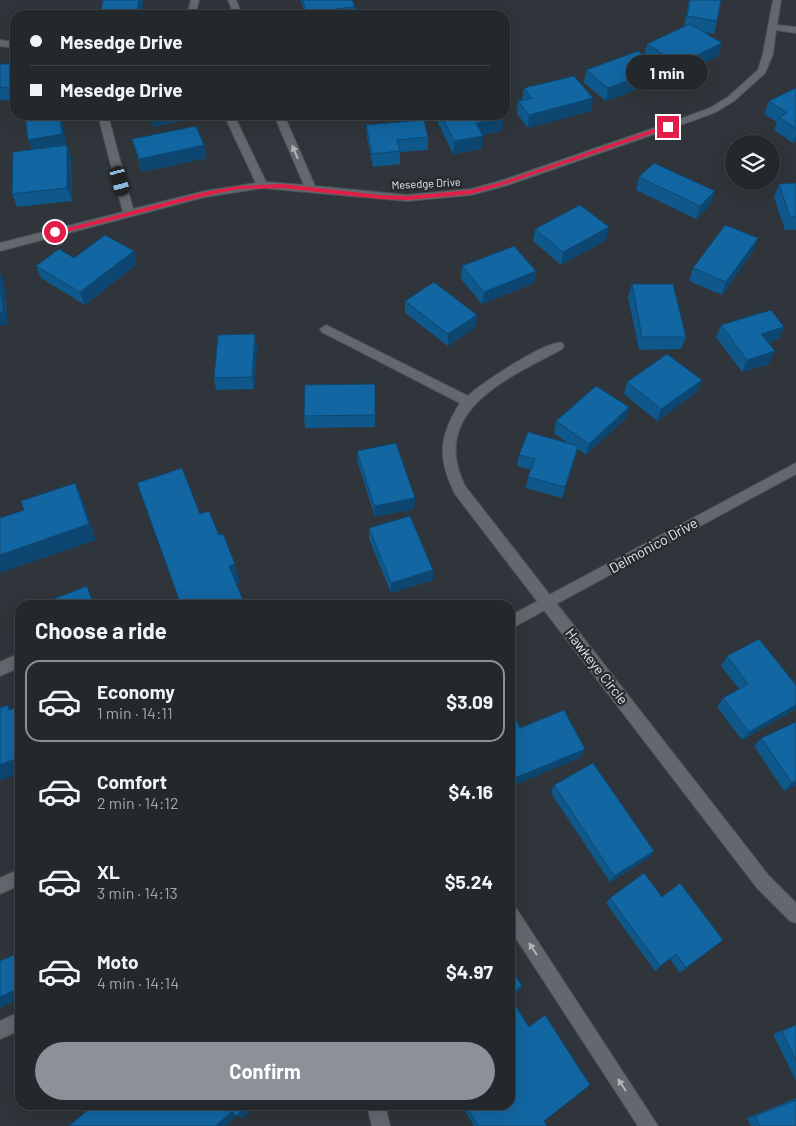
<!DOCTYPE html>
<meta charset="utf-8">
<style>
body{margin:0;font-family:Barlow,sans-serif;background:#2b3034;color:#f1f3f6;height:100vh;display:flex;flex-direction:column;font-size:19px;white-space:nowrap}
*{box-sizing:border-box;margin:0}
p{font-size:16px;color:#a3a6a9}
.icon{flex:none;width:28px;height:28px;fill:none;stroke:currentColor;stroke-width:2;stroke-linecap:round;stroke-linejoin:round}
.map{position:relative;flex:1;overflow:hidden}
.panel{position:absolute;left:15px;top:600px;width:500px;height:510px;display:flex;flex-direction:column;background:#23282c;border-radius:15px;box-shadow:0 5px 20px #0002,0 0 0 1px #404448}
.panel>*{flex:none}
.top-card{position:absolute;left:10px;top:10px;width:500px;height:110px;border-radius:15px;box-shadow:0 5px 20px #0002,0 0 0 1px #404448;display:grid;align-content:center;height:110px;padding:0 20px;background:#23282c}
.fabs{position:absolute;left:725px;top:135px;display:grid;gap:10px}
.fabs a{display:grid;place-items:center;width:55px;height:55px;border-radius:50%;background:#23282c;box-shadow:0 5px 20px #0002,0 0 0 1px #404448;font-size:25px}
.end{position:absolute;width:22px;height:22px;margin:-11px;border:6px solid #e11d48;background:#fff;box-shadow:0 0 0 2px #fff}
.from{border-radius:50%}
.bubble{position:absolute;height:35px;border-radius:18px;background:#23282c;box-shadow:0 5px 20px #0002,0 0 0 1px #404448;font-size:16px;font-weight:700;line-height:35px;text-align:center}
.car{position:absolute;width:15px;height:30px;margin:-15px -8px;border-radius:6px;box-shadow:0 0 4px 1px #0007;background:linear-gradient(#222 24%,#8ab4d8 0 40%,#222 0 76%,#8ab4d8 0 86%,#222 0)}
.top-card b{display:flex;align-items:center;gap:18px;height:48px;font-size:19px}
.top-card b+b{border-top:1px solid #404448}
.top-card i{width:12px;height:12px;background:#f1f3f6}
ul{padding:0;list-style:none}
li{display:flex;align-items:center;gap:15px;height:82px;margin:0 10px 8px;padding:0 10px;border:2px solid transparent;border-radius:15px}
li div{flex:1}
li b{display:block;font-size:19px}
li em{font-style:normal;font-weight:700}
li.selected{border-color:#8c9099}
li>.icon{width:45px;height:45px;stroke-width:1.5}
h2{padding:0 20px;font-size:22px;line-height:60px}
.primary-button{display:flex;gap:10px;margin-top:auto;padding:10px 20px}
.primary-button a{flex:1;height:58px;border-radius:30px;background:#8c9099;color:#fff;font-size:20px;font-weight:700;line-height:58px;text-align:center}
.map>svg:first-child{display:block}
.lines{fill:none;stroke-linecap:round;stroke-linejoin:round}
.service-casing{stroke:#4d5256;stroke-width:2}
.minor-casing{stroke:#4d5256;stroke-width:2}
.tertiary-casing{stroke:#4d5256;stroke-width:2}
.service{fill:#62686e;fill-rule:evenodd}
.minor{fill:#62686e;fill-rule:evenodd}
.tertiary{fill:#62686e;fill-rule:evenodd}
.wall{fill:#0f588b}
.shaded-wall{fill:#0d4771}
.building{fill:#1266a2;stroke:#0d4771}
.oneway{fill:#b1b5ba}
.route{fill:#e11d48}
.labels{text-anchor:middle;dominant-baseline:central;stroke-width:4.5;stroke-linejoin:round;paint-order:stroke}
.far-street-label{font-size:11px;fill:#e5e8ec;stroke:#262b30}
.street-label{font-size:14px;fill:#e5e8ec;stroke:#262b30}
</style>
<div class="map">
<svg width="796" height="1126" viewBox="0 0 796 1126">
<rect width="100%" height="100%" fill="#2f353a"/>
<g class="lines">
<defs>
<g id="service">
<polygon points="20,653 20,667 0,676 0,662"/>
<polygon points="510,906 516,908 658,1126 638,1126 510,929"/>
<polygon points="20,1012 20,1030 0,1039 0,1021"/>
<polygon points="367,1105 385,1105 390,1126 372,1126"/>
</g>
<g id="minor">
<polygon points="191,0 199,0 195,15 187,15"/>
<polygon points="228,0 236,0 242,15 234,15"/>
<polygon points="773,0 781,0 777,25 796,27 796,33 776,30 773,54 765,73 734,101 716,112 689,122 508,185 471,195 407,201 262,188 205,197 0,251 0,243 123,212 98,115 108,115 133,209 205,191 256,183 224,115 234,115 266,182 304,185 274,115 284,115 315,186 407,195 471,189 500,181 683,118 710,108 728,97 758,70 763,54"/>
<polygon points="0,40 15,42 15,48 0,46"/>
<path d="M 326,325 L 468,396 C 480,384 548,339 562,343 L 564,346 L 562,349 C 508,378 428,411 465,486 L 769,876 L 796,903 L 796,923 L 790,921 L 757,888 L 455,494 C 437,458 439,437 460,403 L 322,332 L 320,329 Z"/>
</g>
<g id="tertiary">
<polygon points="796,463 796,474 510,629 510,616"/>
<polygon points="20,869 20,885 0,894 0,878"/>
</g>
</defs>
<use href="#service" class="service-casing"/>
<use href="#minor" class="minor-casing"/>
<use href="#tertiary" class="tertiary-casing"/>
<use href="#service" class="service"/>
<use href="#minor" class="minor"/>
<use href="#tertiary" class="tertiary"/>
</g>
<g class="wall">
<polygon points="301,0 352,0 355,7 355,15 305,15"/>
<polygon points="689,0 721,0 717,21 714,34 704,32 722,43 718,56 675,77 657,66 661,68 658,81 606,101 584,83 586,70 644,56 647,44 684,27"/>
<polygon points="0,64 15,64 15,101 0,100"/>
<polygon points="524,88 591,111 528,128 517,114 518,101 522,100"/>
<polygon points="796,88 796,141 793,143 774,130 777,122 764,114 769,101"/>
<polygon points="438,115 502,115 503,118 502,131 482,135 482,149 453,154 438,123"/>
<polygon points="366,125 428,137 428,150 400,152 400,164 373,167 367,138"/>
<polygon points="132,139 204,145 206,158 142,172"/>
<polygon points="67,145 71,158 72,201 17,207 12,194"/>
<polygon points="639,177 711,204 696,219 636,190"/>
<polygon points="796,183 796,230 785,230 774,197 779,184"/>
<polygon points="535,229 606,240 561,265 533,241"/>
<polygon points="758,238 753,251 722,295 689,281 693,268"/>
<polygon points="74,258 137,264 85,305 41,278 36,266"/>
<polygon points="462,266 536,271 534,283 482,304 461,279"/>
<polygon points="632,284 686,337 681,349 639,350 628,297"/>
<polygon points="405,301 476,327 448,346 405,313"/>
<polygon points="721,325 784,327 779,339 768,343 769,364 742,372 716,337"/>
<polygon points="257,346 254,389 216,390 214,378"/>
<polygon points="702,380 697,392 657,421 624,394 627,382"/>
<polygon points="375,384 375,427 305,428 304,416"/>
<polygon points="629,407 625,419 586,455 578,449 562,498 526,488 528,477 531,470 517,466 519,455 569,444 554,433 556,421"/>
<polygon points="357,451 414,509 375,517 358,463"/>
<polygon points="369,528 433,580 391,593 369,539"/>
<polygon points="727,656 796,685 796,709 742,740 717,707 723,698 739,689 721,666"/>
<polygon points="796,722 796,785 784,791 754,746 761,738"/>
<polygon points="554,785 654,851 649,858 610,882 551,793"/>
<polygon points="644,873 686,968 680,973 670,959 655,971 606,903 610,898"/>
<polygon points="510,968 517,993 511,998 544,1121 547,1126 474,1126 464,1109 468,1105 510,1105"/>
<polygon points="796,1025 796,1081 773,1034"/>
<polygon points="796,1098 796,1126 751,1126 747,1118"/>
</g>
<g class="shaded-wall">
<polygon points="139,0 143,0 143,4 141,15 136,15"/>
<polygon points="722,43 718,56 675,77 678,64"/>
<polygon points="661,68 658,81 606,101 608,88"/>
<polygon points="593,98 591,111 528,128 529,115"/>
<polygon points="59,115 61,115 67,147 33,153 28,140"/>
<polygon points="150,115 181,115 183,121 153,127"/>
<polygon points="325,115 345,115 325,118"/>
<polygon points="503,118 502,131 475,136 476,123"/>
<polygon points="796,135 796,141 793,143"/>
<polygon points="483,136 482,149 453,154 454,141"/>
<polygon points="67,145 71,158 72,201 67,188"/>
<polygon points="204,145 206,158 142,172 139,159"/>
<polygon points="715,191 711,204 696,219 700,206"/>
<polygon points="609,227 606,240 561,265 563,252"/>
<polygon points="758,238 753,251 722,295 726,282"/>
<polygon points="134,251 137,264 85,305 80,292"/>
<polygon points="536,271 534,283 482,304 484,292"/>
<polygon points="0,272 4,282 8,324 0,326"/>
<polygon points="477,315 476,327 448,346 448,334"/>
<polygon points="784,327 779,339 756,346 761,334"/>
<polygon points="255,334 257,346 254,389 252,377"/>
<polygon points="775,351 769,364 742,372 747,360"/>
<polygon points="702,380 697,392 657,421 661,409"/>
<polygon points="629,407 625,419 586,455 589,444"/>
<polygon points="578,446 575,458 562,498 565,487"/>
<polygon points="75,483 83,500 96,540 0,573 0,555"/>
<polygon points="415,498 414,509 375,517 374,506"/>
<polygon points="235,564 240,583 234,585 229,566"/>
<polygon points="433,570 433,580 391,593 391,583"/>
<polygon points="87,586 92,597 96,605 90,605"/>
<polygon points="796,705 796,709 742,740 749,732"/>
<polygon points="585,749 582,757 510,787 510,780"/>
<polygon points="20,757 20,773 0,781 0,765"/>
<polygon points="796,781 796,785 784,791 792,783"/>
<polygon points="654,851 649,858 610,882 614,876"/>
<polygon points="522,986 517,993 510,999 510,995"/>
<polygon points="20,988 20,999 0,1008 0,997"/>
<polygon points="248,1105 257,1105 243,1118 236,1116 226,1126 216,1126 232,1111"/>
</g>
<g class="building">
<polygon points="103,0 139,0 136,15 100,15"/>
<polygon points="303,0 352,0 355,7 306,12"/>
<polygon points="690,0 721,0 717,21 687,16"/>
<polygon points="690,24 722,43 678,64 647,44"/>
<polygon points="638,51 661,68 608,88 586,70"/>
<polygon points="0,64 15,64 15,88 0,87"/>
<polygon points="574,76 593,98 529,115 518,101 532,98 524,88"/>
<polygon points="796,88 796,129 779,117 787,113 769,101"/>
<polygon points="25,115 59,115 62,134 28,140"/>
<polygon points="441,115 502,115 503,118 476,123 483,136 454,141"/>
<polygon points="424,120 428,137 397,140 400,151 372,154 366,125"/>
<polygon points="196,126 204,145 139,159 132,139"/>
<polygon points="67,145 67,188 12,194 13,152"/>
<polygon points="654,163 715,191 700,206 639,177"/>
<polygon points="796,183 796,217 790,217 779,184"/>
<polygon points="580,205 609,227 563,252 535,229"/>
<polygon points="725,225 758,238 726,282 693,268"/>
<polygon points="105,235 134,251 80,292 36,266 59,249 74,258"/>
<polygon points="514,246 536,271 484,292 462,266"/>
<polygon points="434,282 477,315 448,334 405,301"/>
<polygon points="0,284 3,312 0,312"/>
<polygon points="632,284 673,284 686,337 642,337"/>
<polygon points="771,310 784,327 761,334 775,351 747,360 721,325"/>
<polygon points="255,334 252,377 214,378 218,335"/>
<polygon points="667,354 702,380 661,409 627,382"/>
<polygon points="375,384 375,415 304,416 305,385"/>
<polygon points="596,386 629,407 589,444 556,421"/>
<polygon points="528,432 578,446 565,487 528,477 535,459 519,455"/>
<polygon points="396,443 415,498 374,506 357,451"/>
<polygon points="182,468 200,514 209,511 219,535 223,534 235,564 229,566 245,605 181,605 137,483"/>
<polygon points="75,483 89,524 0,555 0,518 24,510 21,501"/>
<polygon points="410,516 433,570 391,583 369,528"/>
<polygon points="87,586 93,604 90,605 38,605"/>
<polygon points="20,612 20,626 16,613"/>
<polygon points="759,639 796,685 796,705 749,732 723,698 748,684 727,656"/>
<polygon points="8,705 9,710 20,706 20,757 0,765 0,708"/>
<polygon points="510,708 520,728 564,710 585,749 510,780"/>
<polygon points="796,722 796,781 792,783 761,738"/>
<polygon points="593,763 654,851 614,876 554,785"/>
<polygon points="644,873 662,897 680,883 723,940 686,968 676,954 660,966 610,898"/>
<polygon points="20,952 20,988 0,997 0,961"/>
<polygon points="510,968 522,986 510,995"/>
<polygon points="510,997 529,1027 545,1015 590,1085 544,1121 547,1126 478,1126 466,1106 468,1105 510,1105"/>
<polygon points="796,1025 796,1060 782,1031"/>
<polygon points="796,1100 796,1126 760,1126 755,1116"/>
<polygon points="94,1105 248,1105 236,1116 232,1111 216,1126 69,1126"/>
</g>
<defs><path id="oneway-solid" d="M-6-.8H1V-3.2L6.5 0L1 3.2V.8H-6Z" transform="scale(1.25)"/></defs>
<g class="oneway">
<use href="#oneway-solid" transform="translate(295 152) rotate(-113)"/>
<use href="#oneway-solid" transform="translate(533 949) rotate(-123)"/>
<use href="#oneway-solid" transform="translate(622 1085) rotate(-123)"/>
</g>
<polygon class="route" points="666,125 671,127 506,184 471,194 407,200 380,199 283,188 238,189 205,196 55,235 52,232 205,192 238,186 283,184 380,195 407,196 471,190 502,182"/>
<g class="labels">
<g class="far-street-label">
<text transform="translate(426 183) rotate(-3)">Mesedge Drive</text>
</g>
<g class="street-label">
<text transform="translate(653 545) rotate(-29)">Delmonico Drive</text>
<text transform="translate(597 666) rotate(52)">Hawkeye Circle</text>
</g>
</g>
</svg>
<div class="fabs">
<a><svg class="icon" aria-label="layers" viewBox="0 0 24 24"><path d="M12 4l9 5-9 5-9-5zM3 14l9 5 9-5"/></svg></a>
</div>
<i class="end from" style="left:55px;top:232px"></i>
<i class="end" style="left:668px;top:127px"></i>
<div class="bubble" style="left:626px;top:55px;width:82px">1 min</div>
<i class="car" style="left:120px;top:181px;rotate:165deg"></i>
<div class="top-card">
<b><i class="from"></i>Mesedge Drive</b>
<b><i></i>Mesedge Drive</b>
</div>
<section class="panel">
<h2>Choose a ride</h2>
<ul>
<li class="selected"><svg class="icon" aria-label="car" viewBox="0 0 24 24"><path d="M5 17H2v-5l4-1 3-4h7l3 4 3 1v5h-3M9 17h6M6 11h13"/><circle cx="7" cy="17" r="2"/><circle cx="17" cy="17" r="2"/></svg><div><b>Economy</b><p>1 min · 14:11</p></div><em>$3.09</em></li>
<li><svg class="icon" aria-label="car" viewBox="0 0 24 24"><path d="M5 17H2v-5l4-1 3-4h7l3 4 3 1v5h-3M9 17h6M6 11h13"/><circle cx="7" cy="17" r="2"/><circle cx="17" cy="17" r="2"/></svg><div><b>Comfort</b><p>2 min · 14:12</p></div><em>$4.16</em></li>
<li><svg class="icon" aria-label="car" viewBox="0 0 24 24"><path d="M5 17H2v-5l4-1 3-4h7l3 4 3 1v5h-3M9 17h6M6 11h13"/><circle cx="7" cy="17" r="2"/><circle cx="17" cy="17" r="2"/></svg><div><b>XL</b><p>3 min · 14:13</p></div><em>$5.24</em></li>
<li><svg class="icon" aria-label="car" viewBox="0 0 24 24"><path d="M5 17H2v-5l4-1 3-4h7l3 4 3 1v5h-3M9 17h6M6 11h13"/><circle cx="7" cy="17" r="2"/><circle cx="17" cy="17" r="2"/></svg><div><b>Moto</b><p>4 min · 14:14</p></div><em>$4.97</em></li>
</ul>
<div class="primary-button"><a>Confirm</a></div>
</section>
</div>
